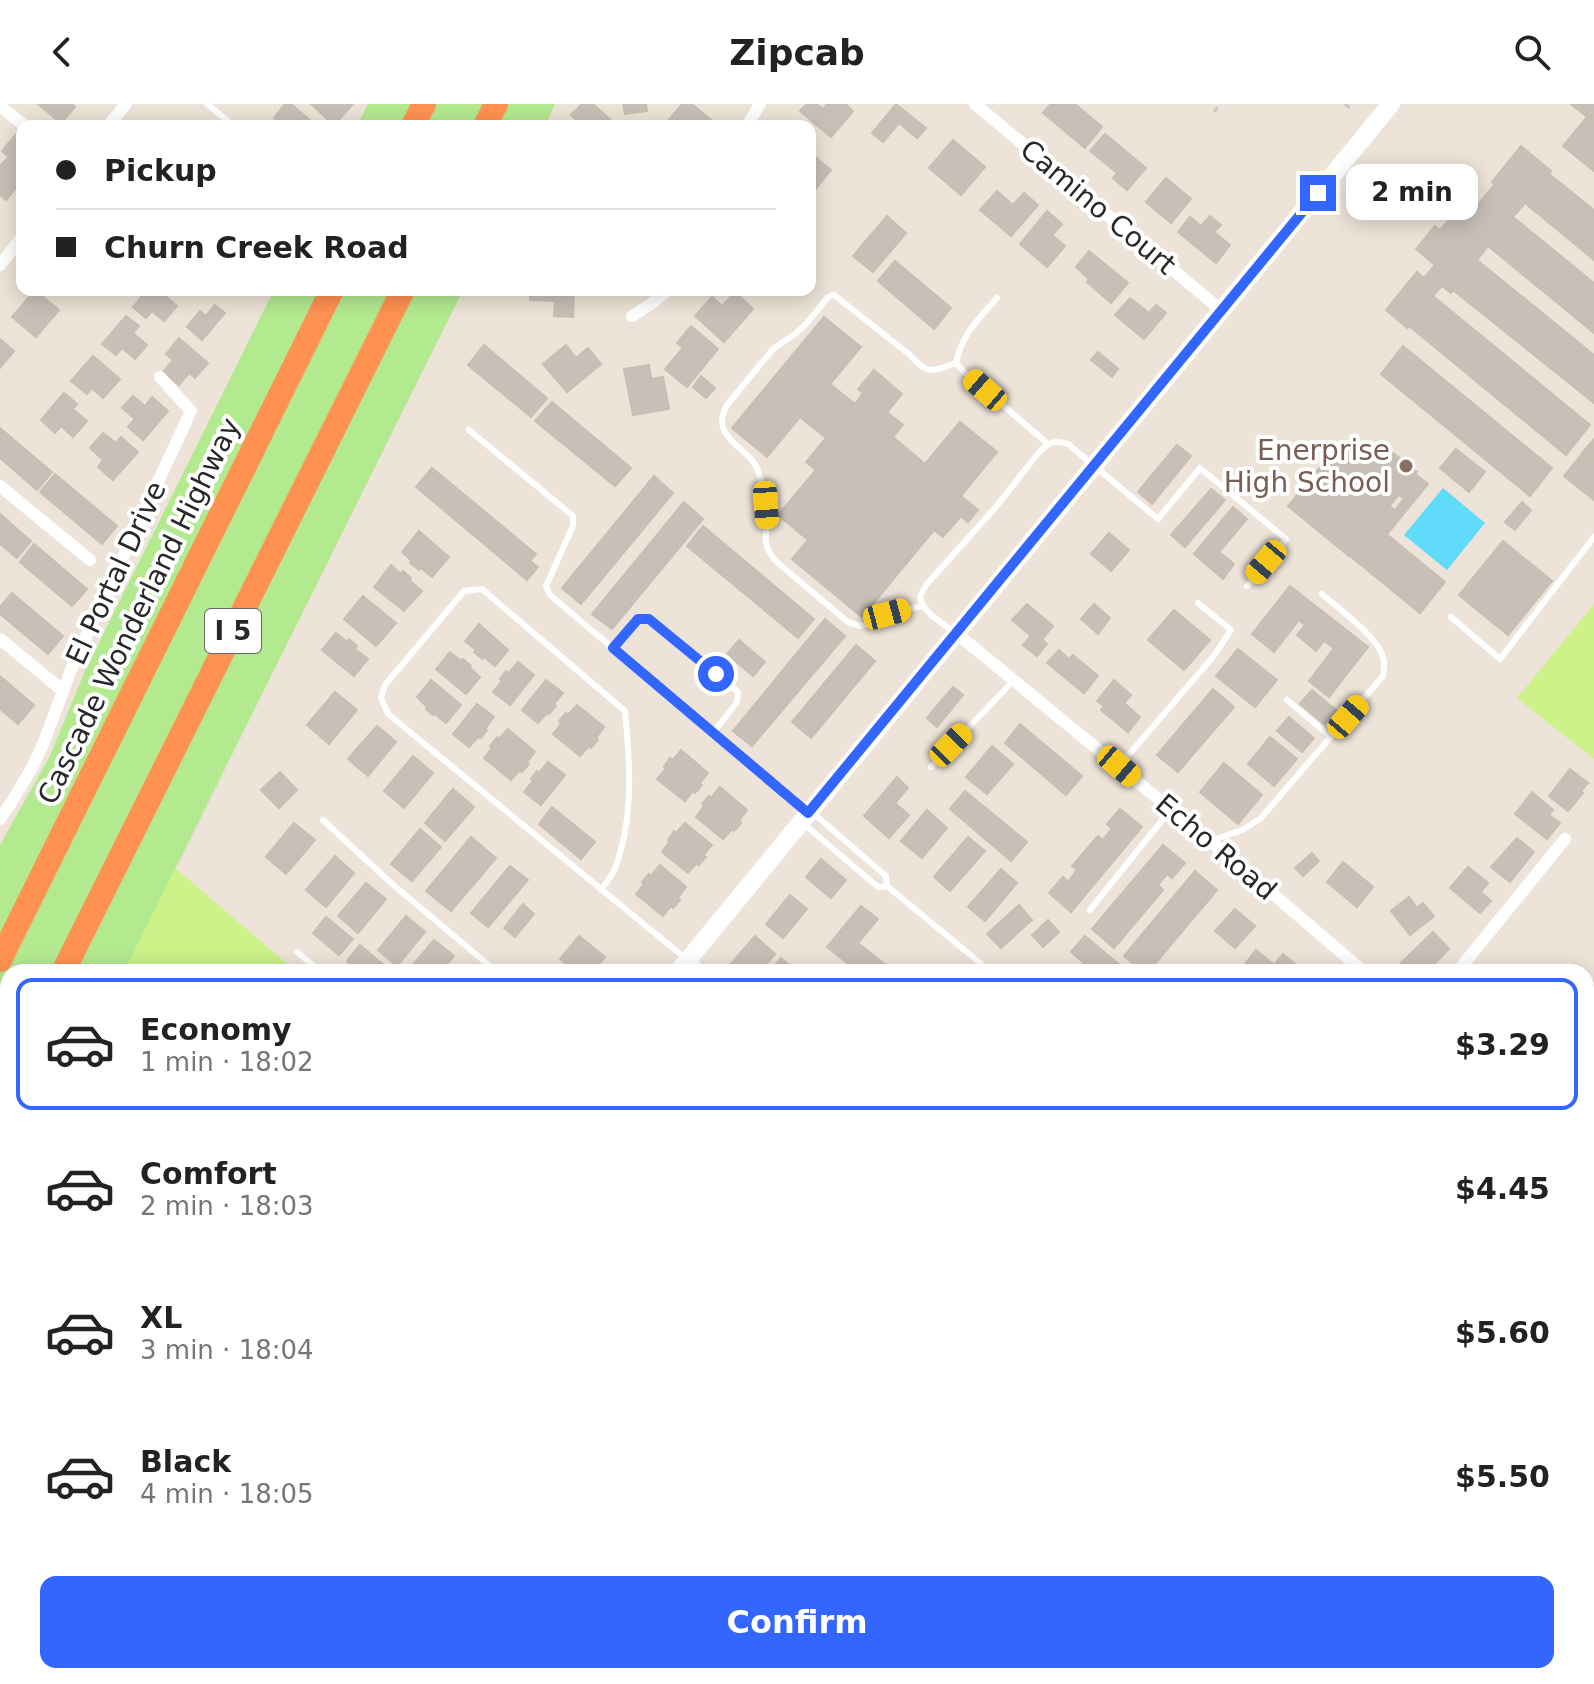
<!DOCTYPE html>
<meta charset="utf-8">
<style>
body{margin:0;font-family:"DejaVu Sans",sans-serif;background:#f6f6f6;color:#222;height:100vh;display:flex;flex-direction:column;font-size:30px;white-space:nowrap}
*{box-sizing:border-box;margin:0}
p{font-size:26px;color:#767676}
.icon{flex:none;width:44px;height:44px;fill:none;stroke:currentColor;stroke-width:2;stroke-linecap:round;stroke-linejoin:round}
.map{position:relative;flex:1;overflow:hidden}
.side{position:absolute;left:0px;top:860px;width:1594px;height:720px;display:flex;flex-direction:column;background:#fff;border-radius:24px 24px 0 0;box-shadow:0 4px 20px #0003}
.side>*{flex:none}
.hud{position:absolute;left:16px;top:16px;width:800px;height:176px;border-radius:16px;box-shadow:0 4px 20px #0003;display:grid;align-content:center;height:176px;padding:0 40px;background:#fff}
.end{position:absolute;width:36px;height:36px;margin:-18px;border:10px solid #36f;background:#fff;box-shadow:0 0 0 4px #fff}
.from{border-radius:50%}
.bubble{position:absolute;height:56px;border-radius:16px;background:#fff;box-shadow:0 4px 20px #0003;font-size:26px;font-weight:700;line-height:56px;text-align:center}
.car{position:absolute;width:24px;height:48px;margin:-24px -12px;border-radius:10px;box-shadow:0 0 6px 2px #0007;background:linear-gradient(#f5c518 24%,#345 0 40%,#f5c518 0 76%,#345 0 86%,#f5c518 0)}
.hud b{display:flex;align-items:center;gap:28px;height:76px;font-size:30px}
.hud b+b{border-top:2px solid #e0e0e0}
.hud i{width:20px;height:20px;background:#222}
ul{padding:14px 0 0;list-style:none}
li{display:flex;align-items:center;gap:24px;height:132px;margin:0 16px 12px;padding:0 24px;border:4px solid transparent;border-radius:16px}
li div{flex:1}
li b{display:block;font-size:30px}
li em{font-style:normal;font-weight:700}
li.selected{border-color:#36f}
li>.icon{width:72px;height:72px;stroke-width:1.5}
.primary-button{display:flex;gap:16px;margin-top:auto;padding:16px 40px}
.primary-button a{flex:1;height:92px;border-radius:16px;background:#36f;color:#fff;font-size:32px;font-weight:700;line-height:92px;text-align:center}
header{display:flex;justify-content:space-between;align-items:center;height:104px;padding:0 40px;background:#fff;font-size:36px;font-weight:700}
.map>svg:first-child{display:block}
.green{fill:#b3e98f}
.pitch{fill:#ccf289}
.water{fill:#60dbfa}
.building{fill:#c8c0b8;stroke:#c8bfb2;stroke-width:2}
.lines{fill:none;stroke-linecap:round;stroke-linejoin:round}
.path{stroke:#c7c7c7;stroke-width:3;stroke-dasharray:6 4;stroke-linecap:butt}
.lane{stroke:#fff;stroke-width:6}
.street{stroke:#fff;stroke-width:12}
.secondary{stroke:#fff;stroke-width:18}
.highway{stroke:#ff9251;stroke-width:24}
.route{stroke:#36f;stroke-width:10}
.education-dot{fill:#8d6e63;stroke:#fff;stroke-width:3}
.labels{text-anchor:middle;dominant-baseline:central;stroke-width:8;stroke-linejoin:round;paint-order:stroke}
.shield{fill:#fff;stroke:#686868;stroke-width:2}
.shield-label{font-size:26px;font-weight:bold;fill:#282828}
.street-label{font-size:28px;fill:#282828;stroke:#fff}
.education-label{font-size:28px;fill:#785e54;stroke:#fff;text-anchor:end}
</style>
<header><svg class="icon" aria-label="back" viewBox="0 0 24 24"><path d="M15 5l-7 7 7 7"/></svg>Zipcab<svg class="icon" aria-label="search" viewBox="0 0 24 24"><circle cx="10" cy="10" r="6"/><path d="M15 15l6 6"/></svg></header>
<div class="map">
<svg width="1594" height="1580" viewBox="0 0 1594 1580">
<rect width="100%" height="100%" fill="#ede3d8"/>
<g class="green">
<polygon points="368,0 555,0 545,22 357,22"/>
<polygon points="274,186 463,186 124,868 8,868 8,1099 0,1115 0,741 50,652 85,567"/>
<polygon points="1594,1271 1594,1432 1586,1417 1586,1281"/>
<polygon points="977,1572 1087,1572 1081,1580 970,1580"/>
</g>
<g class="pitch">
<polygon points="1594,500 1594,655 1517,594"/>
<polygon points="175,764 297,868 124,868"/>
<polygon points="8,1160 8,1293 0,1294 0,1165"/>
</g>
<polygon class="water" points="1443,384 1485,419 1447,466 1404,431"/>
<g class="building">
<polygon points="38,0 72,0 75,3 61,19"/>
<polygon points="285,0 291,0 317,22 283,22 274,14"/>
<polygon points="311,0 353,0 334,21"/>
<polygon points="582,0 593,0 616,21 583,22 571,11"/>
<polygon points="623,0 646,0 647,7 625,10"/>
<polygon points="682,0 692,0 716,20 715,22 672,22 667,18"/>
<polygon points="807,0 817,0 823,5 827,0 845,0 853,7 831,33 800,7"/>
<polygon points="896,0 926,24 917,34 899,19 883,38 872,29"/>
<polygon points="1051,0 1075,0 1102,23 1085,44 1043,9"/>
<polygon points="1571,0 1594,0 1594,67 1563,42 1587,13"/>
<polygon points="18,28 22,32 22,77 6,96 0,91 0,62 9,53 2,47"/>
<polygon points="1105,30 1146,64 1127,86 1113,74 1117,69 1090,47"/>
<polygon points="953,36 985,63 961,91 929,64"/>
<polygon points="1521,42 1551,67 1549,70 1594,106 1594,156 1525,99 1513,113 1594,179 1594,229 1488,142 1477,156 1594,251 1594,299 1453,186 1451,189 1442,182 1433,192 1590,321 1566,351 1409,222 1407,224 1386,206 1417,168 1424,174 1435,161 1416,145 1435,122 1440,126 1456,107 1466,115 1495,80 1492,78"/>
<polygon points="810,49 831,66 810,92"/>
<polygon points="1166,74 1191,95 1171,119 1146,98"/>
<polygon points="997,87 1013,101 1024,89 1038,101 1011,132 980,106"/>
<polygon points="1047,107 1062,120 1052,131 1065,142 1047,163 1020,140"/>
<polygon points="887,112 906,129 873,168 853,152"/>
<polygon points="1210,112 1221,121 1214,128 1230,141 1216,159 1178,128 1190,113 1201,122"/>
<polygon points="1089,147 1128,179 1111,199 1087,178 1089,175 1076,163"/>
<polygon points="895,157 951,204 934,225 878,177"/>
<polygon points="35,186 59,206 36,233 12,213"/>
<polygon points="147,186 166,186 167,187 164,191 177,202 164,217 152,207 146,214 133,203"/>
<polygon points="530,186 574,186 573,213 554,212 555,197 530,196"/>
<polygon points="735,188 753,205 724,238 695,212 712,193 722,202"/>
<polygon points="1130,194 1149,209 1156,201 1166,209 1144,235 1115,211"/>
<polygon points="215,201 225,209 202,236 187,223 200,207 206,212"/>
<polygon points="126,212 139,222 133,229 147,241 135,255 122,244 116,251 102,240"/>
<polygon points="824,213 861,243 830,280 855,300 863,289 858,285 874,266 902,290 887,308 903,321 893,333 925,360 960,318 997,348 961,392 978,406 968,418 961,412 943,433 934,426 862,513 792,455 808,436 778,411 816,366 806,358 826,334 800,313 767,353 732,324"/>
<polygon points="691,222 718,245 687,283 665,265 683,244 677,239"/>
<polygon points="179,234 208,259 195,274 189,269 179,281 163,268 173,256 166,250"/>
<polygon points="0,235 14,247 0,264"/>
<polygon points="484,241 547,294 531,313 468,261"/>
<polygon points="566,241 576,254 588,244 601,260 567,288 543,260"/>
<polygon points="1403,242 1552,364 1530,392 1381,270"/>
<polygon points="1098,248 1118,265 1112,273 1091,256"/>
<polygon points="93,252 120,275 103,294 92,284 87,290 71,277"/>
<polygon points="649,261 651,275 663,273 669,305 633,311 624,265"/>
<polygon points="701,272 715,284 706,294 693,283"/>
<polygon points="64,289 77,300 73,305 87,317 73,333 61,322 55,329 41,316"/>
<polygon points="133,292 145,302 152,293 168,307 143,336 128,323 135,315 122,304"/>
<polygon points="552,298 631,364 615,382 535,317"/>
<polygon points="0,324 52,368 37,386 0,354"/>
<polygon points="103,329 116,339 121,333 138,348 113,376 98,363 103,356 90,344"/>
<polygon points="1594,335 1594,359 1582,349"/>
<polygon points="1378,337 1417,368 1349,452 1288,402 1340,339 1362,356"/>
<polygon points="1177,341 1191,352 1152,400 1138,388"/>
<polygon points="1456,345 1485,368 1469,388 1440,364"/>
<polygon points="1582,350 1594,360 1594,396 1564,372"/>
<polygon points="432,364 536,450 530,457 538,463 527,476 416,383"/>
<polygon points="55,370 117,422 102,440 40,388"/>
<polygon points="1415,370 1428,380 1388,429 1375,419 1389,402 1395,406 1404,395 1399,391"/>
<polygon points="654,372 673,389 581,500 562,484"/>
<polygon points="1211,385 1225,396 1185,443 1171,431"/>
<polygon points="684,398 703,415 612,525 592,510"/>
<polygon points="1522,398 1531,406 1515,426 1505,418"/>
<polygon points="1233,403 1247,415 1219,448 1234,460 1223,475 1194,450"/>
<polygon points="0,410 31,437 17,454 0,440"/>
<polygon points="1374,420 1445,478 1420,509 1349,451"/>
<polygon points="703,422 814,515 798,534 687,442"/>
<polygon points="419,427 449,453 432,473 421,464 419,466 410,459 412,457 402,448"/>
<polygon points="1109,429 1129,446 1111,467 1091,450"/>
<polygon points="1503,437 1552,477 1508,531 1459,491"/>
<polygon points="34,440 87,485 72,502 20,458"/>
<polygon points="391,461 401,470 403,467 411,474 410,477 422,487 404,507 374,483"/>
<polygon points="1290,482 1368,543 1329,593 1309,577 1334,544 1324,537 1316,547 1297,531 1305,521 1299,516 1274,548 1252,530"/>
<polygon points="12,489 63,532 48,550 0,510 0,503"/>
<polygon points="363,492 396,519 376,542 344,515"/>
<polygon points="1027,500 1053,522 1042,536 1047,540 1037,552 1023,541 1031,532 1012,516"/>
<polygon points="1094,500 1110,514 1098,530 1081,515"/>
<polygon points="1174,506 1210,536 1184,566 1148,536"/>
<polygon points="825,515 845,532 752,642 733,627"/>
<polygon points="479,520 508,546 495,562 484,553 482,555 474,548 476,546 465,537"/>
<polygon points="336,529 347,538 349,535 357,542 355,545 368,555 354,572 322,546"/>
<polygon points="739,536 765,558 753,572 727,550"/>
<polygon points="856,541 875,557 811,634 792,618"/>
<polygon points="1238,545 1277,576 1255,603 1216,572"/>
<polygon points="1059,546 1069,555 1073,551 1098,572 1084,589 1047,559"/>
<polygon points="450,548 461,557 463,555 471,562 470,564 480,573 466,590 436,565"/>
<polygon points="518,558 534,571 510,601 493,588 502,577 500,575 506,567 509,569"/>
<polygon points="0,572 34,601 18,620 0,605"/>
<polygon points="431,576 461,601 446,619 435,610 433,611 426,605 427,603 417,593"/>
<polygon points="546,576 563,589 554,600 556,602 549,610 547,609 538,619 522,606"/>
<polygon points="1114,576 1131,591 1124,599 1140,613 1128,628 1101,606 1104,602 1097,597"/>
<polygon points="953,583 963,591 937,623 927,614"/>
<polygon points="1213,585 1234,603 1178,668 1157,651"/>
<polygon points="1312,586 1336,606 1324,620 1300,600"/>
<polygon points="335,588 357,606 329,640 307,621"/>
<polygon points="477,600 494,613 485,625 487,626 481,634 478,633 469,643 453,630"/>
<polygon points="577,601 604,623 596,634 598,636 591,644 589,642 580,652 553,630 561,620 559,617 566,609 568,611"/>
<polygon points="1289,613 1314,634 1302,648 1277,627"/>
<polygon points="1020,620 1082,672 1066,691 1005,639"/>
<polygon points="377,622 396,638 368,672 348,655"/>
<polygon points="508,625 535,648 527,658 529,660 522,668 520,666 511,676 484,654 492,644 490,642 497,633 499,635"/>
<polygon points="1270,633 1297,655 1274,682 1248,660"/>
<polygon points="992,642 1013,660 987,690 966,673"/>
<polygon points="681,646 708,669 700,679 702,681 695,689 693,687 685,697 657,675 666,665 664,663 670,654 673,656"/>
<polygon points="413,652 433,669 404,704 384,687"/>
<polygon points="548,658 565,671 541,701 524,688 533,677 531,675 537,667 539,669"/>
<polygon points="1224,659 1262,691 1238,720 1200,688"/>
<polygon points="1570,665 1588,679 1581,687 1583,689 1568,707 1549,692"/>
<polygon points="280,668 297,686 279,704 261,686"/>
<polygon points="897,673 908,684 895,699 909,711 889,734 864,712"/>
<polygon points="720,683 747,706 739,717 741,719 734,727 732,725 723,735 696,713 704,702 702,700 709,692 711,694"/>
<polygon points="453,685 474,703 445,737 425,719"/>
<polygon points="965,687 1027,738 1011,757 950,705"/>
<polygon points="1532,688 1553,706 1549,711 1560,719 1547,735 1515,710"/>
<polygon points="552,703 595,738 581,755 539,720"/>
<polygon points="1120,705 1142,723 1071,808 1049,789 1063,773 1068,778 1077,766 1072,762 1098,732 1103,736 1112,724 1107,720"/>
<polygon points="927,706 947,724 922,754 901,737"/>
<polygon points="294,719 315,736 286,770 266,753"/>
<polygon points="685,719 712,741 703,751 706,753 699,761 697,759 688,769 662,748 670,737 668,736 674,727 676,729"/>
<polygon points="420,725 441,743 412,777 391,760"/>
<polygon points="471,733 496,754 451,807 426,787"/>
<polygon points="968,733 985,747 950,787 934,773"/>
<polygon points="1517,734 1534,748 1510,778 1491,763"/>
<polygon points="1163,741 1185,759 1172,774 1167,770 1158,781 1163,786 1114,844 1092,825"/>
<polygon points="1312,749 1319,757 1303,772 1295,764"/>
<polygon points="335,752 354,769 326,803 306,786"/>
<polygon points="821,755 846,776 831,794 806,773"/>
<polygon points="1343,758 1373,783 1357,803 1327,778"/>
<polygon points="660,761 686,783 678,794 680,796 673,804 671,802 663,812 636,790 644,780 642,778 649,770 651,772"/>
<polygon points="510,762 528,776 488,823 471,809"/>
<polygon points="1468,763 1488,779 1481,788 1491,797 1480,809 1450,784"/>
<polygon points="1001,765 1017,779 985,817 968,803"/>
<polygon points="1195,767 1217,786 1148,868 1143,868 1124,852"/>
<polygon points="366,779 386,795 358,829 338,812"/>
<polygon points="790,791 807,805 783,834 766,820"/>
<polygon points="1409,793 1417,804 1423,799 1434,812 1410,831 1391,807"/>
<polygon points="523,800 534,810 515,833 504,824"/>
<polygon points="1019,801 1032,816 1001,844 987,830"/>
<polygon points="861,802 878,815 858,839 888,863 884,868 859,868 827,843"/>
<polygon points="1235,805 1255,822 1235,844 1215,827"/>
<polygon points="406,812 425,828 397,862 378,846"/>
<polygon points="326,813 353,835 339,851 313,829"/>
<polygon points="1048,816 1059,828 1043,843 1032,831"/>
<polygon points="1433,828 1449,845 1432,862 1438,868 1411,868 1401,859"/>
<polygon points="579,832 605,853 593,868 576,868 560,855"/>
<polygon points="755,832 775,850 760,868 738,868 730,861"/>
<polygon points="1085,832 1128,868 1094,868 1071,848"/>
<polygon points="434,836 454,852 440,868 407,868"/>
<polygon points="360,841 387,864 383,868 360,868 347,857"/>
<polygon points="1256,846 1274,861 1283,850 1295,860 1289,868 1239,868"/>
<polygon points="781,854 795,866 793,868 769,868"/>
<polygon points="1586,952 1594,959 1594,983 1590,988 1586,984"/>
<polygon points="1589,1103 1594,1108 1594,1135 1586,1128 1586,1106"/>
<polygon points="1586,1208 1594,1215 1594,1225 1586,1234"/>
<polygon points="7,1306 8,1307 8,1336 0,1328 0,1314"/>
<polygon points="5,1413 8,1415 8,1452 0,1446 0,1420"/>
<polygon points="1594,1548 1594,1580 1566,1580 1578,1572 1586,1572 1586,1553"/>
<polygon points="144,1572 164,1572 173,1579 138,1580"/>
<polygon points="256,1572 296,1572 290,1580 266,1580"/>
<polygon points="1279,1572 1313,1572 1320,1578 1318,1580 1288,1580"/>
<polygon points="1421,1572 1479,1572 1481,1574 1476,1580 1427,1580 1420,1573"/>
</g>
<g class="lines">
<g class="path">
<polyline points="1345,0 1350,4"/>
<polyline points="1214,8 1220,0"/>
</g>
<g class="lane">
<polyline points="207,0 234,22"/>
<path d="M 997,194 C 979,214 961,232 956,259 L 964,268 L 1048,340"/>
<polyline points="469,326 573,412 573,422 546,482 550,491 805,707"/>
<path d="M 922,502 L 887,510 L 871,519 L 860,522 L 848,518 L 779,460 C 773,454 767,447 766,438 C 765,432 767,425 767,419 C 768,403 763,385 759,369 C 750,341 708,336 727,301 L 773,245 L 795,230 L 807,219 L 828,193 L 834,191 L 910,251 C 928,272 932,267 956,259"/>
<polyline points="1451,513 1500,555 1594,433"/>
<path d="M 953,527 C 940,517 924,510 920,493 L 926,481 L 995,404 L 1040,347 C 1050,338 1055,336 1068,340 L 1158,415 L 1200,364 L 1286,435 L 1247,482"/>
<polyline points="613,544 638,515 649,515 738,588 737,598 713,629"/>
<polyline points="1287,596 1331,633"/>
<polyline points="1119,662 1213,553 1231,526 1198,499"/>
<polyline points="931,663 1014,576"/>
<polyline points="323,716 391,779 497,868"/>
<polyline points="804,720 878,783 887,782 886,772 813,709"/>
<path d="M 1210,737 L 1242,726 L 1260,715 L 1383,572 C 1385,563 1385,556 1381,548 C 1372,529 1338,504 1322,490"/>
<polyline points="887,782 991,868"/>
<path d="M 601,786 C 606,779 612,772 615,764 C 634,715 630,659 625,607 L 482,485 L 464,487 L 385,581 L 381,594 L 388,610 L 685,854"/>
<polyline points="1090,806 1171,705"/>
<polyline points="297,848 321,868"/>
</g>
<g class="street">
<polyline points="975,0 1221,206"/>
<polyline points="0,2 25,22"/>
<polyline points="108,22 126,0"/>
<polyline points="747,22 760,0"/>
<polyline points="0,161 22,133"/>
<polyline points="632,212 651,200 668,186"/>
<polyline points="0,382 90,456"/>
<polyline points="956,529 1245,766 1364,868"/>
<polyline points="0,535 62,586"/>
<polyline points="0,715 11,699 33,662 44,638 74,558 191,307 160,273"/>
<polyline points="688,856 702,868"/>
<polyline points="1457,868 1565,735"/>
<polyline points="1586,1050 1594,1041"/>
<polyline points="0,1369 8,1376"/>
<polyline points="211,1572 220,1580"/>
<polyline points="1516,1572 1521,1580"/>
<polyline points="1365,1580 1372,1572"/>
</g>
<g class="secondary">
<polyline points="678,868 1391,0"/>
<polyline points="93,1580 99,1572"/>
</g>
<g class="highway">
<polyline points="413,22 424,0"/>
<polyline points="485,22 496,0"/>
<polyline points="0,856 332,186"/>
<polyline points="63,868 403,186"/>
<polyline points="0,996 8,980"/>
</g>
</g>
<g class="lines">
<polyline class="route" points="716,570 649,515 638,515 613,544 808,709 1318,89"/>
</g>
<circle class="education-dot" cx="1406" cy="362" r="8"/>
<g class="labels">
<rect class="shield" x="205" y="505" width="56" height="44" rx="6"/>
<g class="shield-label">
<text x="233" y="527">I 5</text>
</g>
<g class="street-label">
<text transform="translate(1098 103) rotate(40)">Camino Court</text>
<text transform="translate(116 469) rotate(-65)">El Portal Drive</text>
<text transform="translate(139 507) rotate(-64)">Cascade Wonderland Highway</text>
<text transform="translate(1216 743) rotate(40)">Echo Road</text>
</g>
<g class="education-label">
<text x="1390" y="346">Enerprise<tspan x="1390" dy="32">High School</tspan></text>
</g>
</g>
</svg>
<i class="end from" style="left:716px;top:570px"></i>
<i class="end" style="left:1318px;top:89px"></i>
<div class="bubble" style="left:1346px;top:60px;width:132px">2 min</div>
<i class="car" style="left:985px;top:286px;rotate:311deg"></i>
<i class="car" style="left:766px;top:401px;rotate:176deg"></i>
<i class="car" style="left:1266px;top:458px;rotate:220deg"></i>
<i class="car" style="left:887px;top:510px;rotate:75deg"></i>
<i class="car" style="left:1348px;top:613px;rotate:41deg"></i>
<i class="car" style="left:951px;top:641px;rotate:44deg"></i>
<i class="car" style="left:1119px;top:662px;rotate:130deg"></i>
<div class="hud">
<b><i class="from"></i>Pickup</b>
<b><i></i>Churn Creek Road</b>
</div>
<section class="side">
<ul>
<li class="selected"><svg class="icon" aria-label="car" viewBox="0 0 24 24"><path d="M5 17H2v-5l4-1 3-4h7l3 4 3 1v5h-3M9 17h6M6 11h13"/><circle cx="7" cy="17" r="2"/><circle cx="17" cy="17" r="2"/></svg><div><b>Economy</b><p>1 min · 18:02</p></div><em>$3.29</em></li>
<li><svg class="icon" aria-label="car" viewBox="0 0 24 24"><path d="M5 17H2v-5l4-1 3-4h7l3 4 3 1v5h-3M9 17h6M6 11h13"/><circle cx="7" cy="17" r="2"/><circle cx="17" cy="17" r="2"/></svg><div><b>Comfort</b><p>2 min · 18:03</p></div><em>$4.45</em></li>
<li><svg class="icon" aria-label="car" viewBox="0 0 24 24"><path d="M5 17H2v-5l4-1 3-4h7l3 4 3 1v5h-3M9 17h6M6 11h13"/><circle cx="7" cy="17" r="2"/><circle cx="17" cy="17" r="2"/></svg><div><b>XL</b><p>3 min · 18:04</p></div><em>$5.60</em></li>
<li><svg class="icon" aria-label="car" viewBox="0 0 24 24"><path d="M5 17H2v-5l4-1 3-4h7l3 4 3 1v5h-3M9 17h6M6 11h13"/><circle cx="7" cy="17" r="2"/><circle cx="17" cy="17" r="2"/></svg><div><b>Black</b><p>4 min · 18:05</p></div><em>$5.50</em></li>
</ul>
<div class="primary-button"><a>Confirm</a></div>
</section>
</div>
